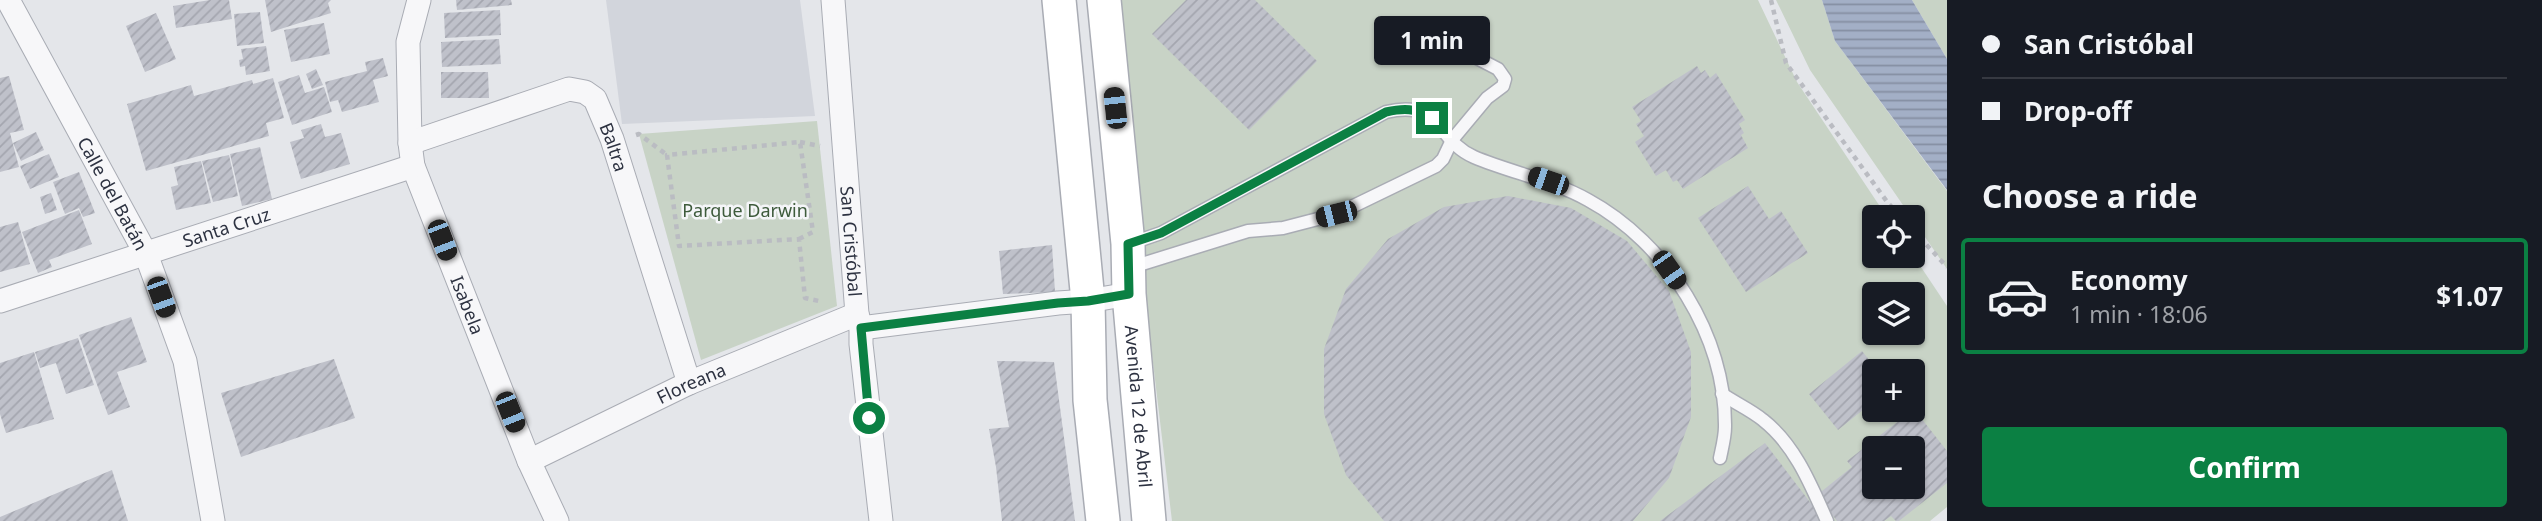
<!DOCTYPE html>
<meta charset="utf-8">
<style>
body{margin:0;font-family:"Noto Sans",sans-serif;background:#20242c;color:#f1f3f6;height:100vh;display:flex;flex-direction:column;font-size:26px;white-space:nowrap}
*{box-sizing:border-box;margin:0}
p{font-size:23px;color:#9ea1a6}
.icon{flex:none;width:38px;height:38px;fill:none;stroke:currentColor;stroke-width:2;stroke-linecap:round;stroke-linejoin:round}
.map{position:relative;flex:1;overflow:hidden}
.sheet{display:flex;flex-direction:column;background:#171b24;width:595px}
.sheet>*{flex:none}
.banner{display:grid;align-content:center;height:154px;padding:0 35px;background:#171b24}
.fabs{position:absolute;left:1862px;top:205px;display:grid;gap:14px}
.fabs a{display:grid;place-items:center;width:63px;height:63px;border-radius:7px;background:#171b24;box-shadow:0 2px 5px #0004;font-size:35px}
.end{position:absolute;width:32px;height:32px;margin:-16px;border:9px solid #0b8043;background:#fff;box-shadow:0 0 0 4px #fff}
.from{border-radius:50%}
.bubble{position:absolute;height:49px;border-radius:7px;background:#171b24;box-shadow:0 2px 5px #0004;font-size:23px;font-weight:700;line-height:49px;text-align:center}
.car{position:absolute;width:21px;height:42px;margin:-21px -10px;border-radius:9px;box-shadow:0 0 5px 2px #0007;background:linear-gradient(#222 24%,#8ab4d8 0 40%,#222 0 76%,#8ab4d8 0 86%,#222 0)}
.banner b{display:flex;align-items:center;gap:24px;height:66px;font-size:26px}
.banner b+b{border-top:2px solid #363941}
.banner i{width:18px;height:18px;background:#f1f3f6}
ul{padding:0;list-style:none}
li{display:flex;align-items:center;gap:21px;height:116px;margin:0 14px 10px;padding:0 21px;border:4px solid transparent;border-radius:7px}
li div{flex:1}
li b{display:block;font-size:26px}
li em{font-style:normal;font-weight:700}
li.active{border-color:#0b8043}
li>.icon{width:63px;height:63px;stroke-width:1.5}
h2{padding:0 35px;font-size:32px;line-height:84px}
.cta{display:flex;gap:14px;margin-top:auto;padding:14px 35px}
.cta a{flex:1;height:80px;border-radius:7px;background:#0b8043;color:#fff;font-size:28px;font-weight:700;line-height:80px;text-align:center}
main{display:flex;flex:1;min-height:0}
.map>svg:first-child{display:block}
.built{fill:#d2d5dc}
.park{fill:#c8d3c6;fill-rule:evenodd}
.water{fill:url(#water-rules)}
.building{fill:url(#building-hatch);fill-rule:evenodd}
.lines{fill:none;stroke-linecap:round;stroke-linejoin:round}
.service-casing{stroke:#a9acb4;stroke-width:15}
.minor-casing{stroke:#a9acb4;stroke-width:25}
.secondary-casing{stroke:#a9acb4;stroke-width:36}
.path{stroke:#babcc2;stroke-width:4.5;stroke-dasharray:5 5;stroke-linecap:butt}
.service{stroke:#f7f7f9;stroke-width:12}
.minor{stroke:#f7f7f9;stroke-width:23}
.secondary{stroke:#fff;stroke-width:33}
.route{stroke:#0b8043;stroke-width:9}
.labels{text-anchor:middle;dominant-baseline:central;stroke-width:5;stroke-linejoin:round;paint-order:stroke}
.street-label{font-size:18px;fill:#2d3241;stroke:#f4f5f8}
.park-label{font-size:18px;fill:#3e5b3c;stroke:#f4f5f8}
</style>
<main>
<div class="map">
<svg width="1947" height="521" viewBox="0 0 1947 521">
<defs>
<pattern id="water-rules" width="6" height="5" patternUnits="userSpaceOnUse" patternTransform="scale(1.75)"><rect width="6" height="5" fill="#a3afc6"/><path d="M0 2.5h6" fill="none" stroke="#858fa2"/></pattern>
<pattern id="building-hatch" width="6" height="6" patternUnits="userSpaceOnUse" patternTransform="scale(1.75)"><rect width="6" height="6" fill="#bfc1ca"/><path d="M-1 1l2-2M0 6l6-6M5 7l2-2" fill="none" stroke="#a4a6af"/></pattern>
</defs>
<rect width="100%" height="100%" fill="#e4e6ea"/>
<polygon class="built" points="606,0 800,0 815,116 622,124"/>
<g class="park">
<path d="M 1116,0 L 1758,0 L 1797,82 L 1887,217 L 1874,217 L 1874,256 L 1913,255 L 1947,306 L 1947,507 L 1930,521 L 1172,521 L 1145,296 ZM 1874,294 L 1913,294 L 1913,332 L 1874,332 ZM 1874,371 L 1913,371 L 1913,410 L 1874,410 ZM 1874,448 L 1913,448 L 1913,486 L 1874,486 Z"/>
<polygon points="1776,0 1822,0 1835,41 1947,191 1947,269 1810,70"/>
<polygon points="1912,0 1947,0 1947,59"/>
<polygon points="817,121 837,306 701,360 639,134"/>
</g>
<polygon class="water" points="1822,0 1912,0 1947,59 1947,190 1835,41"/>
<g class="building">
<polygon points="210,0 229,0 232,19 176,28 173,6"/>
<polygon points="265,0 331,0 328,3 331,13 271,32"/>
<polygon points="456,0 511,0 512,5 457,10"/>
<polygon points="1186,0 1255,0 1317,61 1249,130 1152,34"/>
<polygon points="500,10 501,35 445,38 444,13"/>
<polygon points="260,12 264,43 237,46 234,14"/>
<polygon points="156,13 176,59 145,72 126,26"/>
<polygon points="324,23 330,54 291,62 284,30"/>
<polygon points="499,39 501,64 442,67 441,42"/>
<polygon points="266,46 270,71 246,75 245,66 240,67 239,60 243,59 241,49"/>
<polygon points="383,58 388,76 373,80 379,102 342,112 338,100 330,102 325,82 367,71 365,62"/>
<polygon points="1697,66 1701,73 1705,70 1710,78 1716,73 1745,120 1739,124 1744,133 1741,135 1748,148 1683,189 1677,180 1673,182 1666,170 1656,176 1635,142 1644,136 1636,124 1641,121 1632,107"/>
<polygon points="316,69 323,85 312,89 306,74"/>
<polygon points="441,72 488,72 489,98 441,98"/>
<polygon points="299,75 305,93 324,87 332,112 292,125 278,82"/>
<polygon points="9,76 24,130 10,133 19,167 0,172 0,78"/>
<polygon points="273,78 284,118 266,123 269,136 146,171 127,104 191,85 194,96 252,80 253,84"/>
<polygon points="321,124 325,137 341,133 350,164 301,179 290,142 304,138 301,130"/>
<polygon points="36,132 44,150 21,161 13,143"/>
<polygon points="260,147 272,199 242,206 230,154"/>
<polygon points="49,154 59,177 30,189 20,166"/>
<polygon points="229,155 238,196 213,202 202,161"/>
<polygon points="201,161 211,203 176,210 171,187 178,185 174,167"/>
<polygon points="79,172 95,213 83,217 79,208 65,214 53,182"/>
<polygon points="1748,186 1769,219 1781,211 1808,253 1746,292 1698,218"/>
<polygon points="51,193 57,210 45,214 40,197"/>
<polygon points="1508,196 1571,208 1627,241 1669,291 1691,352 1691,417 1669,478 1633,521 1384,521 1346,475 1324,414 1324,349 1346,289 1388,239 1444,207"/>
<polygon points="79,210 92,244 49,260 52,267 38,273 22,232"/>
<polygon points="18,222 30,264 0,272 0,227"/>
<polygon points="1052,245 1055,292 1003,294 999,251"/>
<polygon points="131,317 147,362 117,372 130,407 108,415 79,335"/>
<polygon points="78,338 94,385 66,394 56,363 40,368 35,352"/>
<polygon points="1862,351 1878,371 1874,371 1874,401 1838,430 1809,394"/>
<polygon points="34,352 54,419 6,433 0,414 0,363"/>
<polygon points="334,359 355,418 241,457 221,393"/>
<polygon points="997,361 1054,362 1075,521 1002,521 996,467 989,429 1009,427"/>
<path d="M 1914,409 L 1947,451 L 1947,483 L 1899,521 L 1896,521 L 1891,516 L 1884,521 L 1837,521 L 1817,495 L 1852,467 L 1847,461 ZM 1874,448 L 1913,448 L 1913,486 L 1874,486 Z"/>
<polygon points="1765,443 1822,518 1818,521 1660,521"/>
<polygon points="112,470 128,521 0,521 0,517"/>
</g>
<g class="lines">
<defs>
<g id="service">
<path d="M 1129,244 L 1161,233 L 1386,112 C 1443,99 1435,140 1474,157 C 1512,173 1552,180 1588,200 C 1667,243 1726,336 1725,427 C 1725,437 1722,448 1720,458"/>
<polyline points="1129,268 1248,231 1283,228 1337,214 1436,166 1443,159 1452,140 1487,98 1503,86 1505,79 1498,69 1415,26"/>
<path d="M 1722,394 C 1735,403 1751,410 1763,420 C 1795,445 1811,485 1827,521"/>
</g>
<g id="minor">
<path id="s1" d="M 8,0 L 146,254 L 185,361 L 213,521"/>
<path id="s2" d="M 419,0 L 408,42 L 410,143 L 413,166 L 529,461 L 557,521"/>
<path id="s3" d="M 833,0 L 857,314 L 861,328 L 861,344 L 881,521"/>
<path id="s4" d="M 410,143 L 569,89 L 585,92 L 595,99 L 612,139 L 689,383"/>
<path id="s5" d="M 0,301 L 413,166"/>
<polyline points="861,328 1058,303 1088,301 1129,294"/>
<path id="s6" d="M 529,461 L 689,383 L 857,314"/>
</g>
<g id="secondary">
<polyline points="1059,0 1088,301 1090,400 1103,521"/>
<path id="s7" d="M 1104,0 L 1128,244 L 1129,294 L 1149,521"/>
</g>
</defs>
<use href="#service" class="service-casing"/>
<use href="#minor" class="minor-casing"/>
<use href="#secondary" class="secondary-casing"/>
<g class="path">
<polyline points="1771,0 1786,63 1888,203 1901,217"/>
<polyline points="636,135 639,134 667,155"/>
<polyline points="800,142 820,146"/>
<polyline points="1913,230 1947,267"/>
<polyline points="799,239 813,232 800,142 667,155 679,246 799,239 805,298 819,301"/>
</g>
<use href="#service" class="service"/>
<use href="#minor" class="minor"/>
<use href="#secondary" class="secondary"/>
</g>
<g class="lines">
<path class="route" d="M 869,418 L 861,328 L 1058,303 L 1088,301 L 1129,294 L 1128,244 L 1161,233 L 1386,112 C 1404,108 1415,108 1432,118"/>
</g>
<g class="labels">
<g class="street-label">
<text stroke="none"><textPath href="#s4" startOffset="248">Baltra</textPath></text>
<text stroke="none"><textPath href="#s1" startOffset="220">Calle del Batán</textPath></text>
<text stroke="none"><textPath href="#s5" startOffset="238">Santa Cruz</textPath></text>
<text stroke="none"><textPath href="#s3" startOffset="242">San Cristóbal</textPath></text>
<text stroke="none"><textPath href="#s2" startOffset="317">Isabela</textPath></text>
<text stroke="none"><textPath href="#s6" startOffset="180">Floreana</textPath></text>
<text stroke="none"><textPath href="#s7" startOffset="408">Avenida 12 de Abril</textPath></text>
</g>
<g class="park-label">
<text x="745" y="210">Parque Darwin</text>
</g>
</g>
</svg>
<div class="fabs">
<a><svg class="icon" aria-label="locate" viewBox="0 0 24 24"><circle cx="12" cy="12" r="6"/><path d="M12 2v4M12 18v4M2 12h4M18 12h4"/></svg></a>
<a><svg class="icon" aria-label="layers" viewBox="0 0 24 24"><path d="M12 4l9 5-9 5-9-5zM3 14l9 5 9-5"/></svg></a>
<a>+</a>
<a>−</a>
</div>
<i class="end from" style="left:869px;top:418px"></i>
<i class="end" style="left:1432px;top:118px"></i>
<div class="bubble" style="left:1374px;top:16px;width:116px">1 min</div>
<i class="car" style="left:1115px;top:108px;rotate:354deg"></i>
<i class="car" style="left:1548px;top:181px;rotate:289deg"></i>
<i class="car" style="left:1336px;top:214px;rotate:256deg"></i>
<i class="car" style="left:442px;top:240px;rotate:159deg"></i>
<i class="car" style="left:1669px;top:270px;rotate:145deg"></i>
<i class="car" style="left:161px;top:297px;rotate:160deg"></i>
<i class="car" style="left:510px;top:412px;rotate:158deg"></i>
</div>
<section class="sheet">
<div class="banner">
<b><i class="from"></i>San Cristóbal</b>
<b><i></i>Drop-off</b>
</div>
<h2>Choose a ride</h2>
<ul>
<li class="active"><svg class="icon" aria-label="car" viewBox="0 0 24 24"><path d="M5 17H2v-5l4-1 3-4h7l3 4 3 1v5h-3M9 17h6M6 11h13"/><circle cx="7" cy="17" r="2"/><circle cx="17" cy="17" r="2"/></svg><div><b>Economy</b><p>1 min · 18:06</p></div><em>$1.07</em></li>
</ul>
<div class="cta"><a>Confirm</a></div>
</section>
</main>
